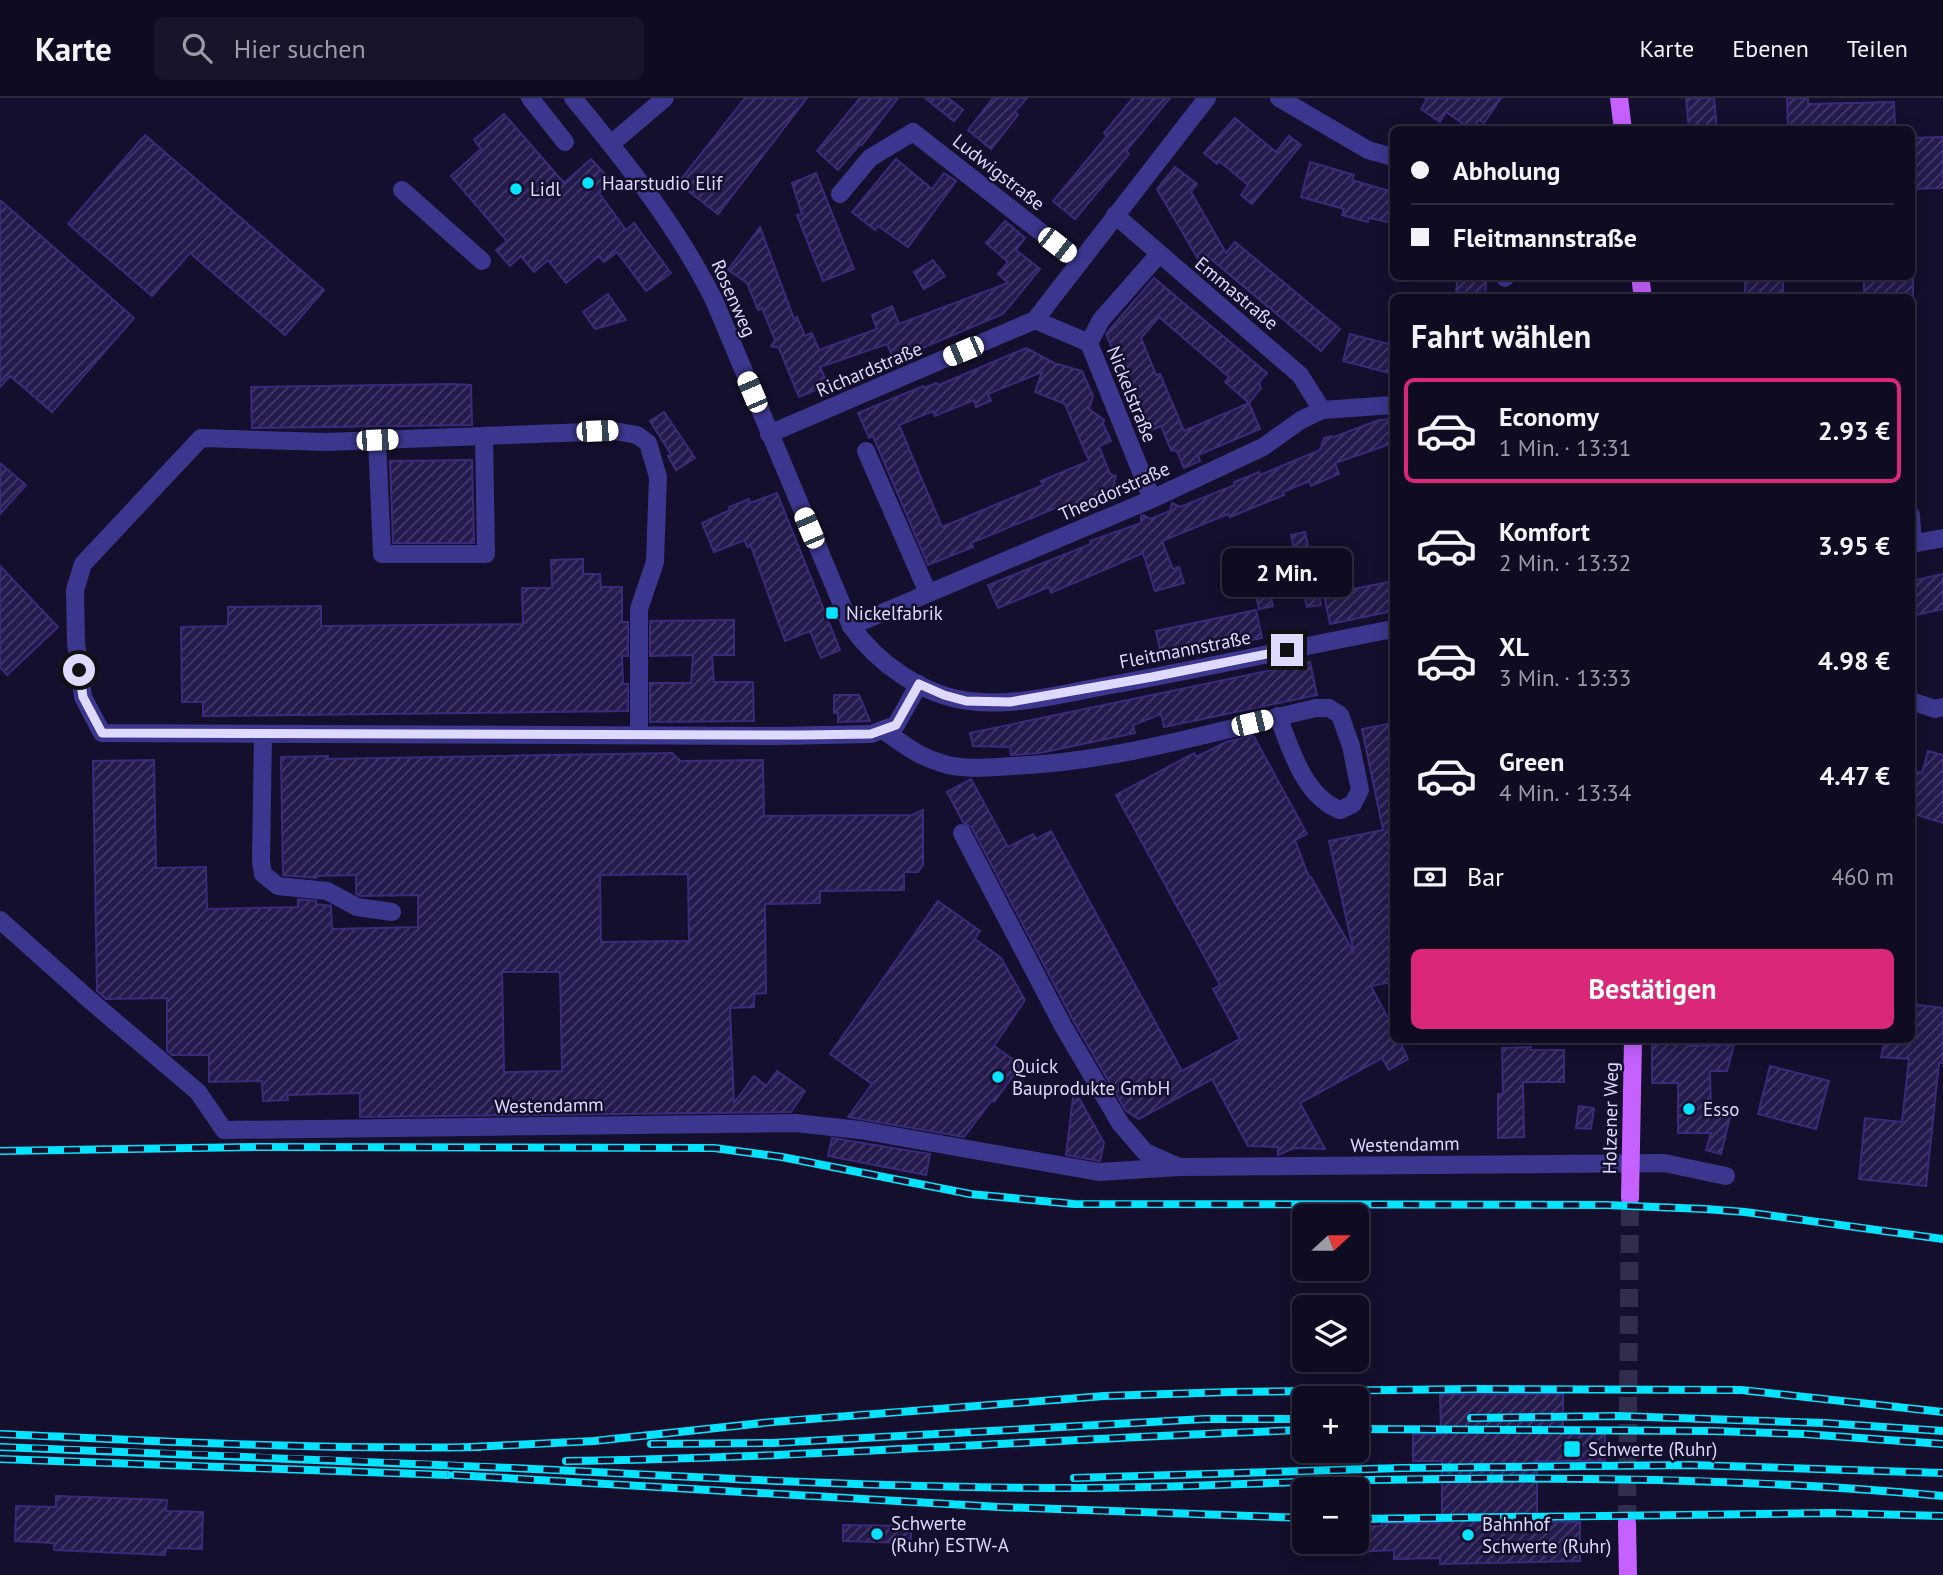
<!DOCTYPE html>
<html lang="de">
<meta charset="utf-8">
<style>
body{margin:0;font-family:"PT Sans",sans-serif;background:#18142a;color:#f1f3f6;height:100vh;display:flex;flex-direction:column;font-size:26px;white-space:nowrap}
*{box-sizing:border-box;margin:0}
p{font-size:23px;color:#9b9ba5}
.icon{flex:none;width:38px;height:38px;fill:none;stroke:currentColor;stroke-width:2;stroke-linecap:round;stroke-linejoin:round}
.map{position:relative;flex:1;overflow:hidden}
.details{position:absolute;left:1390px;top:196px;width:525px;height:749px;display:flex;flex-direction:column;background:#0f0b21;border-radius:10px;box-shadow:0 4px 18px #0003,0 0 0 2px #2f2b3f}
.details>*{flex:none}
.hud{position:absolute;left:1390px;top:28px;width:525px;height:154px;border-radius:10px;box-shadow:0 4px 18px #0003,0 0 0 2px #2f2b3f;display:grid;align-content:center;height:154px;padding:0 21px;background:#0f0b21}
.needle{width:46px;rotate:69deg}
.buttons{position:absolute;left:1292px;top:1106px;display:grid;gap:14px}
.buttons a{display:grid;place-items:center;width:77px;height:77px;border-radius:10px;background:#0f0b21;box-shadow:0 4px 18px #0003,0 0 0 2px #2f2b3f;font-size:35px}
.end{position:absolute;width:32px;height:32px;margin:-16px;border:9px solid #dedaff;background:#111;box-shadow:0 0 0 4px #111}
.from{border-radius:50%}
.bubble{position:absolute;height:49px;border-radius:10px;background:#0f0b21;box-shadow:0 4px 18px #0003,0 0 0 2px #2f2b3f;font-size:23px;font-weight:800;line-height:49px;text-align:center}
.car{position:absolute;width:21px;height:42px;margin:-21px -10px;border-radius:9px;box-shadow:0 0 5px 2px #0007;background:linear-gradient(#fff 24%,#345 0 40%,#fff 0 76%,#345 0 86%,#fff 0)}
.hud b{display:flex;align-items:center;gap:24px;height:66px;font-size:26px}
.hud b+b{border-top:2px solid #2f2b3f}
.hud i{width:18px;height:18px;background:#f1f3f6}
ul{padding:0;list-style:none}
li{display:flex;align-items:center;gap:21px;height:105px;margin:0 14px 10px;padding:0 7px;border:4px solid transparent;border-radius:10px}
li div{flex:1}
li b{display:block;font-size:26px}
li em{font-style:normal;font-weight:800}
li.selected{border-color:#db2777}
li>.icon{width:63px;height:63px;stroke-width:1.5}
h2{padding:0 21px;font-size:32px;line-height:84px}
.pay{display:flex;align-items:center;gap:18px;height:77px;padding:0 21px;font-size:26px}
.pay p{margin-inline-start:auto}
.action{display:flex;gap:14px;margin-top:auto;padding:14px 21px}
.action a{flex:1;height:80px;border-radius:10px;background:#db2777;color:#fff;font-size:28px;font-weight:800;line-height:80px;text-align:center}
header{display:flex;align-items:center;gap:42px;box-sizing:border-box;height:98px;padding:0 35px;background:#0f0b21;border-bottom:2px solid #2f2b3f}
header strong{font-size:33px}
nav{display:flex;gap:38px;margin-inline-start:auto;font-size:24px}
.search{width:490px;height:63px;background:#18142a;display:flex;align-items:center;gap:18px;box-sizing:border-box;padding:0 24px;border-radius:10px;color:#9b9ba5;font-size:26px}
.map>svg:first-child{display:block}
.building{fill:url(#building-hatch);stroke:#3b2a7c;stroke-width:2;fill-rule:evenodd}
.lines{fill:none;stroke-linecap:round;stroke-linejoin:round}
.major-tunnel{stroke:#322d4c;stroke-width:18;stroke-dasharray:18 9;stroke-linecap:butt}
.minor{stroke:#3b378e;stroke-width:18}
.major{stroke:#c661ff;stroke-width:18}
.rail-casing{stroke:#06e3ff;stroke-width:8}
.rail{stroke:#140f2c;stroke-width:5;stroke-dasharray:16;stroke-linecap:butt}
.route{stroke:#dedaff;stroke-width:9}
.poi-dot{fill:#06e3ff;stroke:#140f2c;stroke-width:2.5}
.labels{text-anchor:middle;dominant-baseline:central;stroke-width:5;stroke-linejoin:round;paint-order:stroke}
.street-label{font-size:19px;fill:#dedaff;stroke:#140f2c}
.poi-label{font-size:19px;fill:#dedaff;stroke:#140f2c;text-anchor:start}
</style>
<header>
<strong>Karte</strong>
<div class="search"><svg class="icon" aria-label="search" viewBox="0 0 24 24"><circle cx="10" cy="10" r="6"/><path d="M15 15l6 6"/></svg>Hier suchen</div>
<nav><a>Karte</a><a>Ebenen</a><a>Teilen</a></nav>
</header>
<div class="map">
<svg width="1943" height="1477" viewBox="0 0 1943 1477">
<defs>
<pattern id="building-hatch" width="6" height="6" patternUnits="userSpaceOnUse" patternTransform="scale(1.75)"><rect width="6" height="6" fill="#251a4e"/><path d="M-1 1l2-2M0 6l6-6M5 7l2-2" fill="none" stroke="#443b69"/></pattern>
</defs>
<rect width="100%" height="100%" fill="#140f2c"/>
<g class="building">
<polygon points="745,0 807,0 718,116 678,85"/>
<polygon points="860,0 898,0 862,47 860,46 838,72 817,53"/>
<polygon points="925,0 948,0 963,12 954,23"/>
<polygon points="993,0 1027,0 1015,14 1018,17 991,51 968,32"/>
<polygon points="1133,0 1170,0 1126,53 1129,56 1075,121 1053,103 1107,38 1104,35"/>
<polygon points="1425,0 1501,0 1484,25 1479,22 1472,32 1446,14 1440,24 1421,11 1427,1"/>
<polygon points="1686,0 1714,0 1717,32 1689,32"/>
<polygon points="1787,0 1808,0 1808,6 1894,4 1895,32 1788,32"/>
<polygon points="504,16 564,85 591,61 612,84 599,95 626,132 634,125 671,175 646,193 617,154 604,164 599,158 566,185 548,162 534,174 521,158 510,168 496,152 507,143 451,78 481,51 474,42"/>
<polygon points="1235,20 1276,54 1289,38 1301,47 1252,106 1241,97 1248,87 1219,63 1217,66 1204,55"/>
<polygon points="145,37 324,192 285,237 190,155 152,198 68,126"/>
<polygon points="1943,39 1943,90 1911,91 1911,40"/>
<polygon points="896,61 932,91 944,75 956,83 908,149 878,128 875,132 852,114"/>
<polygon points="1310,64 1354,77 1352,82 1393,94 1393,125 1369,120 1368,124 1342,117 1344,111 1301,99"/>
<polygon points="1175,69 1197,86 1191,94 1226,155 1235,144 1340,231 1321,253 1206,157 1198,161 1157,91"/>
<polygon points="816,75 854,171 823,183 797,117 802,116 792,85"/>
<polygon points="0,102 134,220 52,314 10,278 0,289"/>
<polygon points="1005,123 1025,140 1016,152 1040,171 1003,216 894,262 887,246 820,269 828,287 799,299 779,250 771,248 775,242 762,210 758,212 747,185 728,172 760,129 794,221 797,219 805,238 812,235 819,252 877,231 872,217 892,208 899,226 1008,185 998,176 1008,164 986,145"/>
<polygon points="933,162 945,178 924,191 914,174"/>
<polygon points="1458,178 1487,178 1485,197 1456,194"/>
<rect x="1745" y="178" width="38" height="22"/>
<rect x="1864" y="178" width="49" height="22"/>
<polygon points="1154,180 1267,275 1259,284 1261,290 1249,305 1225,284 1229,279 1159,219 1141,240 1156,277 1160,276 1184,333 1249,305 1260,331 1198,357 1200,363 1184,370 1177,353 1171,352 1161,328 1147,334 1106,236"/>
<polygon points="608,196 626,222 595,231 583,214"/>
<polygon points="1350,236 1393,247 1393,276 1343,263"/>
<path d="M 1026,250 L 1054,265 L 1082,273 L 1093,298 L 1089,311 L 1104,322 L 1103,326 L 1111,343 L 1099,348 L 1110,376 L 1116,378 L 1114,385 L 1118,395 L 1097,404 L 1094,399 L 1061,412 L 1060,409 L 1053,411 L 971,445 L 973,449 L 928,467 L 873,338 L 869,340 L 858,315 L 923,288 L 924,290 L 936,285 L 939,287 ZM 1042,274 L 1035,294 L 1065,306 L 1089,363 L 1041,383 L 1043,387 L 942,429 L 899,327 L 933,313 L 935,318 L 974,302 L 976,309 L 991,303 L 988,296 Z"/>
<polygon points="454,286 471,287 472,327 252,330 251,289"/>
<polygon points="664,314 695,360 676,372 668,358 671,356 650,323"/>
<polygon points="1393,321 1393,345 1335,365 1339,376 1311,388 1309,383 1283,394 1284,397 1230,419 1228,416 1162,443 1173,471 1179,469 1184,485 1155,493 1143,455 1051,495 1049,489 998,510 988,487 1091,446 1090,443 1141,425 1141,418 1144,417 1150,421 1170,413 1172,405 1180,409 1235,387 1234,384 1259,374 1260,377 1320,352 1324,340 1331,338 1334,339 1379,322"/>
<polygon points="472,362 474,445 393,445 390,363"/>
<polygon points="0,365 26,387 0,416"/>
<polygon points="777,395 840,552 821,560 810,533 785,543 751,448 747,449 745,442 714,454 702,425 730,412 729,409 749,401 750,405"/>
<polygon points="1305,434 1321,507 1307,509 1291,437"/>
<polygon points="1261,451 1273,508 1259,511 1247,454"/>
<polygon points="583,461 583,476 600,476 601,489 622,489 622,524 628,524 628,558 622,558 623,586 628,586 628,613 203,618 203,604 182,604 181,529 228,528 228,509 321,508 321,528 523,526 522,490 552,490 551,462"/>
<polygon points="0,468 58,529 7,577 0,569"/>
<polygon points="1943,476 1943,511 1911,518 1911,483"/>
<polygon points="1393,483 1393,513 1330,526 1324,497"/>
<polygon points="1256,512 1262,540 1162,561 1156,533"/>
<polygon points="734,522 734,557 712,557 714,584 753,584 754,623 650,624 650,585 691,585 693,557 650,558 650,523"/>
<polygon points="1310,564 1317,597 1164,629 1161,616 1133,627 1135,635 1040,655 1011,657 1010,649 973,648 970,635"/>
<polygon points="834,597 859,597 870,623 838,624 838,615 834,615"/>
<polygon points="1393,625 1393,884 1371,888 1393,930 1393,942 1399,942 1408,961 1389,972 1382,960 1300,1005 1325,1051 1294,1050 1278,1057 1278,1049 1248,1048 1212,981 1139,1021 1126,1013 1073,922 972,730 963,724 947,694 971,681 1008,749 1033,736 1036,741 1051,733 1182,973 1240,941 1213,891 1220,887 1116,697 1194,655 1196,659 1226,644 1253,637 1307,736 1295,742 1309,779 1311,779 1354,855 1329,743 1383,732 1362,631"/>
<polygon points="1928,653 1943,657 1943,725 1911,715 1911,672 1922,675"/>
<path d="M 672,655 L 680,663 L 763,662 L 764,718 L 912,717 L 923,712 L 923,767 L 918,774 L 904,774 L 904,792 L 820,793 L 820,805 L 765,806 L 766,895 L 754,896 L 754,909 L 730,910 L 734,1005 L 754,978 L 766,988 L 777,973 L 805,993 L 791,1014 L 360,1019 L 360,995 L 287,997 L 288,1002 L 263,1003 L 262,983 L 209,984 L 209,957 L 172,957 L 167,953 L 167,900 L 106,901 L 97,893 L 93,663 L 154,662 L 156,770 L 206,769 L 207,811 L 298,809 L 298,801 L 316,803 L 316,806 L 331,808 L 332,831 L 418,829 L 418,797 L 360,798 L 356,796 L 356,777 L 316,778 L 316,780 L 283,777 L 281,659 L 328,658 L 328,661 ZM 688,776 L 689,843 L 601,844 L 600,777 ZM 502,874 L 560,874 L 562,973 L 504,974 Z"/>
<polygon points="938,803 980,833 975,841 1001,860 1025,902 994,948 1021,967 994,1004 992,1002 964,1039 848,1019 872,986 830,956"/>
<polygon points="1911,906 1943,910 1943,965 1939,965 1926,1088 1859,1081 1865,1020 1902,1024 1909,961 1881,959 1885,942 1911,942"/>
<polygon points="1652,942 1688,942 1688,948 1734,947 1727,973 1710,973 1711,1014 1730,1019 1721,1056 1706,1052 1711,1035 1678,1035 1678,985 1652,985"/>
<polygon points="1531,949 1530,952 1564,952 1564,984 1523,984 1524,1039 1498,1040 1498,996 1503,996 1502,950"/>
<polygon points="1770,968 1829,983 1816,1031 1758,1016"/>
<polygon points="1074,991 1104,1045 1100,1063 1066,1057"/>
<polygon points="1579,1008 1594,1010 1591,1031 1576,1030"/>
<polygon points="832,1040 930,1056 926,1077 828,1058"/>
<polygon points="1440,1296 1563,1296 1563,1336 1605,1336 1605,1363 1537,1363 1537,1424 1580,1424 1580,1463 1440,1466 1440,1460 1394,1461 1394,1452 1356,1454 1356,1429 1382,1428 1382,1425 1442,1425 1442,1363 1413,1363 1413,1336 1441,1336"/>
<polygon points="56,1398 167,1402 166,1413 203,1414 202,1451 166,1450 165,1457 54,1452 54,1445 15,1443 16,1408 56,1409"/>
<polygon points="843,1427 911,1428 911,1445 843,1443"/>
</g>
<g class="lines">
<polyline class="major-tunnel" points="1627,1425 1630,1100"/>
<g class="minor">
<polyline points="530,0 565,44"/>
<path d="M 573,0 C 626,64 677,128 714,202 L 851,528 C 877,565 922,597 969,603 C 1016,609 1064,595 1111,587 C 1205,570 1299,549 1393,531"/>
<polyline points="1279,0 1368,52 1393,59"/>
<polyline points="611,46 665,0"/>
<polyline points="402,92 482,163"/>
<polyline points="840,96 870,60 913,34 1079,164"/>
<polyline points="1115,117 1300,277 1322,312"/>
<polyline points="1505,180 1505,178"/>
<polyline points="1035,222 1089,245"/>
<polyline points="1089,245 1152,401"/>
<polyline points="1089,245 1101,222 1159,156"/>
<polyline points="769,336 1035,222 1207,0"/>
<polyline points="377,342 382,456 486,456 484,338"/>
<polyline points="866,353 928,495"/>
<polyline points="1911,417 1913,446"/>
<polyline points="1911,446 1943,440"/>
<polyline points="851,528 1152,401 1263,349 1301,322 1322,312 1393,307"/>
<polyline points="1911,603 1935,611 1943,609"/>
<path d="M 883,632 C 907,649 919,659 948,667 C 969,672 992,669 1012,668 C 1115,664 1216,633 1316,610 L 1329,610 L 1340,617 L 1351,648 L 1360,692 L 1353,706 L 1340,712 C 1304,698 1291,652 1278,618"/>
<polyline points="263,636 261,764 263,776 278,788 327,793 357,809 392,814"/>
<polyline points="639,637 639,511 655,464 658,379 648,345 637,337 614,333 326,344 201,340 83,466 75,492 76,545 83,599 102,635 779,638 871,636 896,627 919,586"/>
<polyline points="962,735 1063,928 1120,1025 1145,1054 1179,1069 1664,1065 1726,1078"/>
<polyline points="0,822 92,904 198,994 224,1032 795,1025 860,1032 1099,1074 1179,1069"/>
</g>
<g class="major">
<polyline points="1619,0 1623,32"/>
<polyline points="1640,178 1643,200"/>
<polyline points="1630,1100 1633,942"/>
<polyline points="1627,1425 1628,1477"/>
</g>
<defs>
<g id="rail">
<polyline points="0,1053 255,1049 714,1050 782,1059 970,1096 1074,1106 1606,1107 1705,1111 1745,1114 1943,1141"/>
<polyline points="1471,1320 1617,1318 1825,1325 1943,1333"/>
<polyline points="1356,1331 1713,1333 1804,1336 1943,1346"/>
<path d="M 0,1336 C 160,1343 319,1352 479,1349"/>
<polyline points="651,1346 773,1345 1205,1321 1304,1321"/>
<path d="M 0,1349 C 186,1355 371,1363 556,1372 C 729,1381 901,1390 1074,1390 C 1172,1390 1269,1384 1367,1382 C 1559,1378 1752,1380 1943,1398"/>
<polyline points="471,1349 594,1343 772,1324 1104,1298 1231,1294 1473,1291 1741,1292 1943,1314"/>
<polyline points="0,1361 448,1377"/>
<path d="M 566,1363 C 812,1360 1058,1340 1304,1332"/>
<polyline points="454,1377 999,1409 1304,1420"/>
<polyline points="1074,1380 1401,1370 1691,1367 1943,1375"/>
<polyline points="1356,1421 1832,1415 1943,1418"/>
</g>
</defs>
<use href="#rail" class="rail-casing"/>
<use href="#rail" class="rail"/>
</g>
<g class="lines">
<polyline class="route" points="79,572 83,599 102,635 802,637 871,636 896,627 919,586 944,597 966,603 1010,604 1152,579 1287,552"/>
</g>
<g class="poi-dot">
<circle cx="588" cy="85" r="7"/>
<circle cx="516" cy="91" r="7"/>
<rect x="825" y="508" width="14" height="14" rx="3.5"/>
<circle cx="998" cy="979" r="7"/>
<circle cx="1689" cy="1011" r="7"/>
<rect x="1563" y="1342" width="18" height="18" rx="3.5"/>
<circle cx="877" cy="1436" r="7"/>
<circle cx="1468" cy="1437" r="7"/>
</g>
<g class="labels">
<g class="street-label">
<text transform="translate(999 74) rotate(38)">Ludwigstraße</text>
<text transform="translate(1237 195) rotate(40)">Emmastraße</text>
<text transform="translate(734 200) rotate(66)">Rosenweg</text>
<text transform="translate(869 271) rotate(-23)">Richardstraße</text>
<text transform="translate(1132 296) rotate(68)">Nickelstraße</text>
<text transform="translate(1114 393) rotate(-24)">Theodorstraße</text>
<text transform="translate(1185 551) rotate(-11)">Fleitmannstraße</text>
<text transform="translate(549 1007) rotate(-1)">Westendamm</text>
<text transform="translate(1610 1020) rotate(-89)">Holzener Weg</text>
<text transform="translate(1405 1046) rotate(-1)">Westendamm</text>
</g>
<g class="poi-label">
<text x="602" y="85">Haarstudio Elif</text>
<text x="530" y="91">Lidl</text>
<text x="846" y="515">Nickelfabrik</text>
<text x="1012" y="968">Quick<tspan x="1012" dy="22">Bauprodukte GmbH</tspan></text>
<text x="1703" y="1011">Esso</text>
<text x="1588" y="1351">Schwerte (Ruhr)</text>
<text x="891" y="1425">Schwerte<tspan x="891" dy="22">(Ruhr) ESTW-A</tspan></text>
<text x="1482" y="1426">Bahnhof<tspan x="1482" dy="22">Schwerte (Ruhr)</tspan></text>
</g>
</g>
</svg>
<div class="buttons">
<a><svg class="needle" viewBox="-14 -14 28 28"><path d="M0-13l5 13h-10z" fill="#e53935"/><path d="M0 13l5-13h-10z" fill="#9b9ba5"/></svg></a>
<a><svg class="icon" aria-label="layers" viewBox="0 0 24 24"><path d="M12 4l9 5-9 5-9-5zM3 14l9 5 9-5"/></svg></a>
<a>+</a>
<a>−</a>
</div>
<i class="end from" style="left:79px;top:572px"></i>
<i class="end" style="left:1287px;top:552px"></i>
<div class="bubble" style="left:1222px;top:450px;width:130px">2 Min.</div>
<i class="car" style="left:1057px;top:147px;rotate:128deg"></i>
<i class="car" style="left:963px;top:253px;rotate:247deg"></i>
<i class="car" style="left:752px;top:294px;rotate:337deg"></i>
<i class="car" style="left:597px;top:333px;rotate:88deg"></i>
<i class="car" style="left:377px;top:342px;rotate:88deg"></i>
<i class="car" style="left:809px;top:430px;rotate:337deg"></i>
<i class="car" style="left:1252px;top:625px;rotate:77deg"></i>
<div class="hud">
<b><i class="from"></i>Abholung</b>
<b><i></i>Fleitmannstraße</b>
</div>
<section class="details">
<h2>Fahrt wählen</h2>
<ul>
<li class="selected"><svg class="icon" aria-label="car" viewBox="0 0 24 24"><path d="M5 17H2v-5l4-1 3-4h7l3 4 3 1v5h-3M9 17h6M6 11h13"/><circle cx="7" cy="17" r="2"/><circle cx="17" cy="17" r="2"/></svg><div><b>Economy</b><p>1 Min. · 13:31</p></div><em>2.93 €</em></li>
<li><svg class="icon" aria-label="car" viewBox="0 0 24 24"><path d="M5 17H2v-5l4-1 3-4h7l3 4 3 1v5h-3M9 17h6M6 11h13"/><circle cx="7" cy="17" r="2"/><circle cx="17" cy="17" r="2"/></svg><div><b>Komfort</b><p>2 Min. · 13:32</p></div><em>3.95 €</em></li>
<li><svg class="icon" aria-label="car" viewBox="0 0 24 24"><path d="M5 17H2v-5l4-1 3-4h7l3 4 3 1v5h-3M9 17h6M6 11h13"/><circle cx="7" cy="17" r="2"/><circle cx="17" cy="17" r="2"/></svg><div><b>XL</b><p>3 Min. · 13:33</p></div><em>4.98 €</em></li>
<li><svg class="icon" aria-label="car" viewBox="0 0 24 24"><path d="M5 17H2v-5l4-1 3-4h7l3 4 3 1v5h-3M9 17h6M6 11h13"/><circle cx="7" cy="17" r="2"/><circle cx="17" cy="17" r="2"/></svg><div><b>Green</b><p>4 Min. · 13:34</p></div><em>4.47 €</em></li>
</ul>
<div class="pay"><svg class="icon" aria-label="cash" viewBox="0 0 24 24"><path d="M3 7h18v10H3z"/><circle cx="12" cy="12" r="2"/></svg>Bar<p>460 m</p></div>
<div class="action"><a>Bestätigen</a></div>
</section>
</div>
